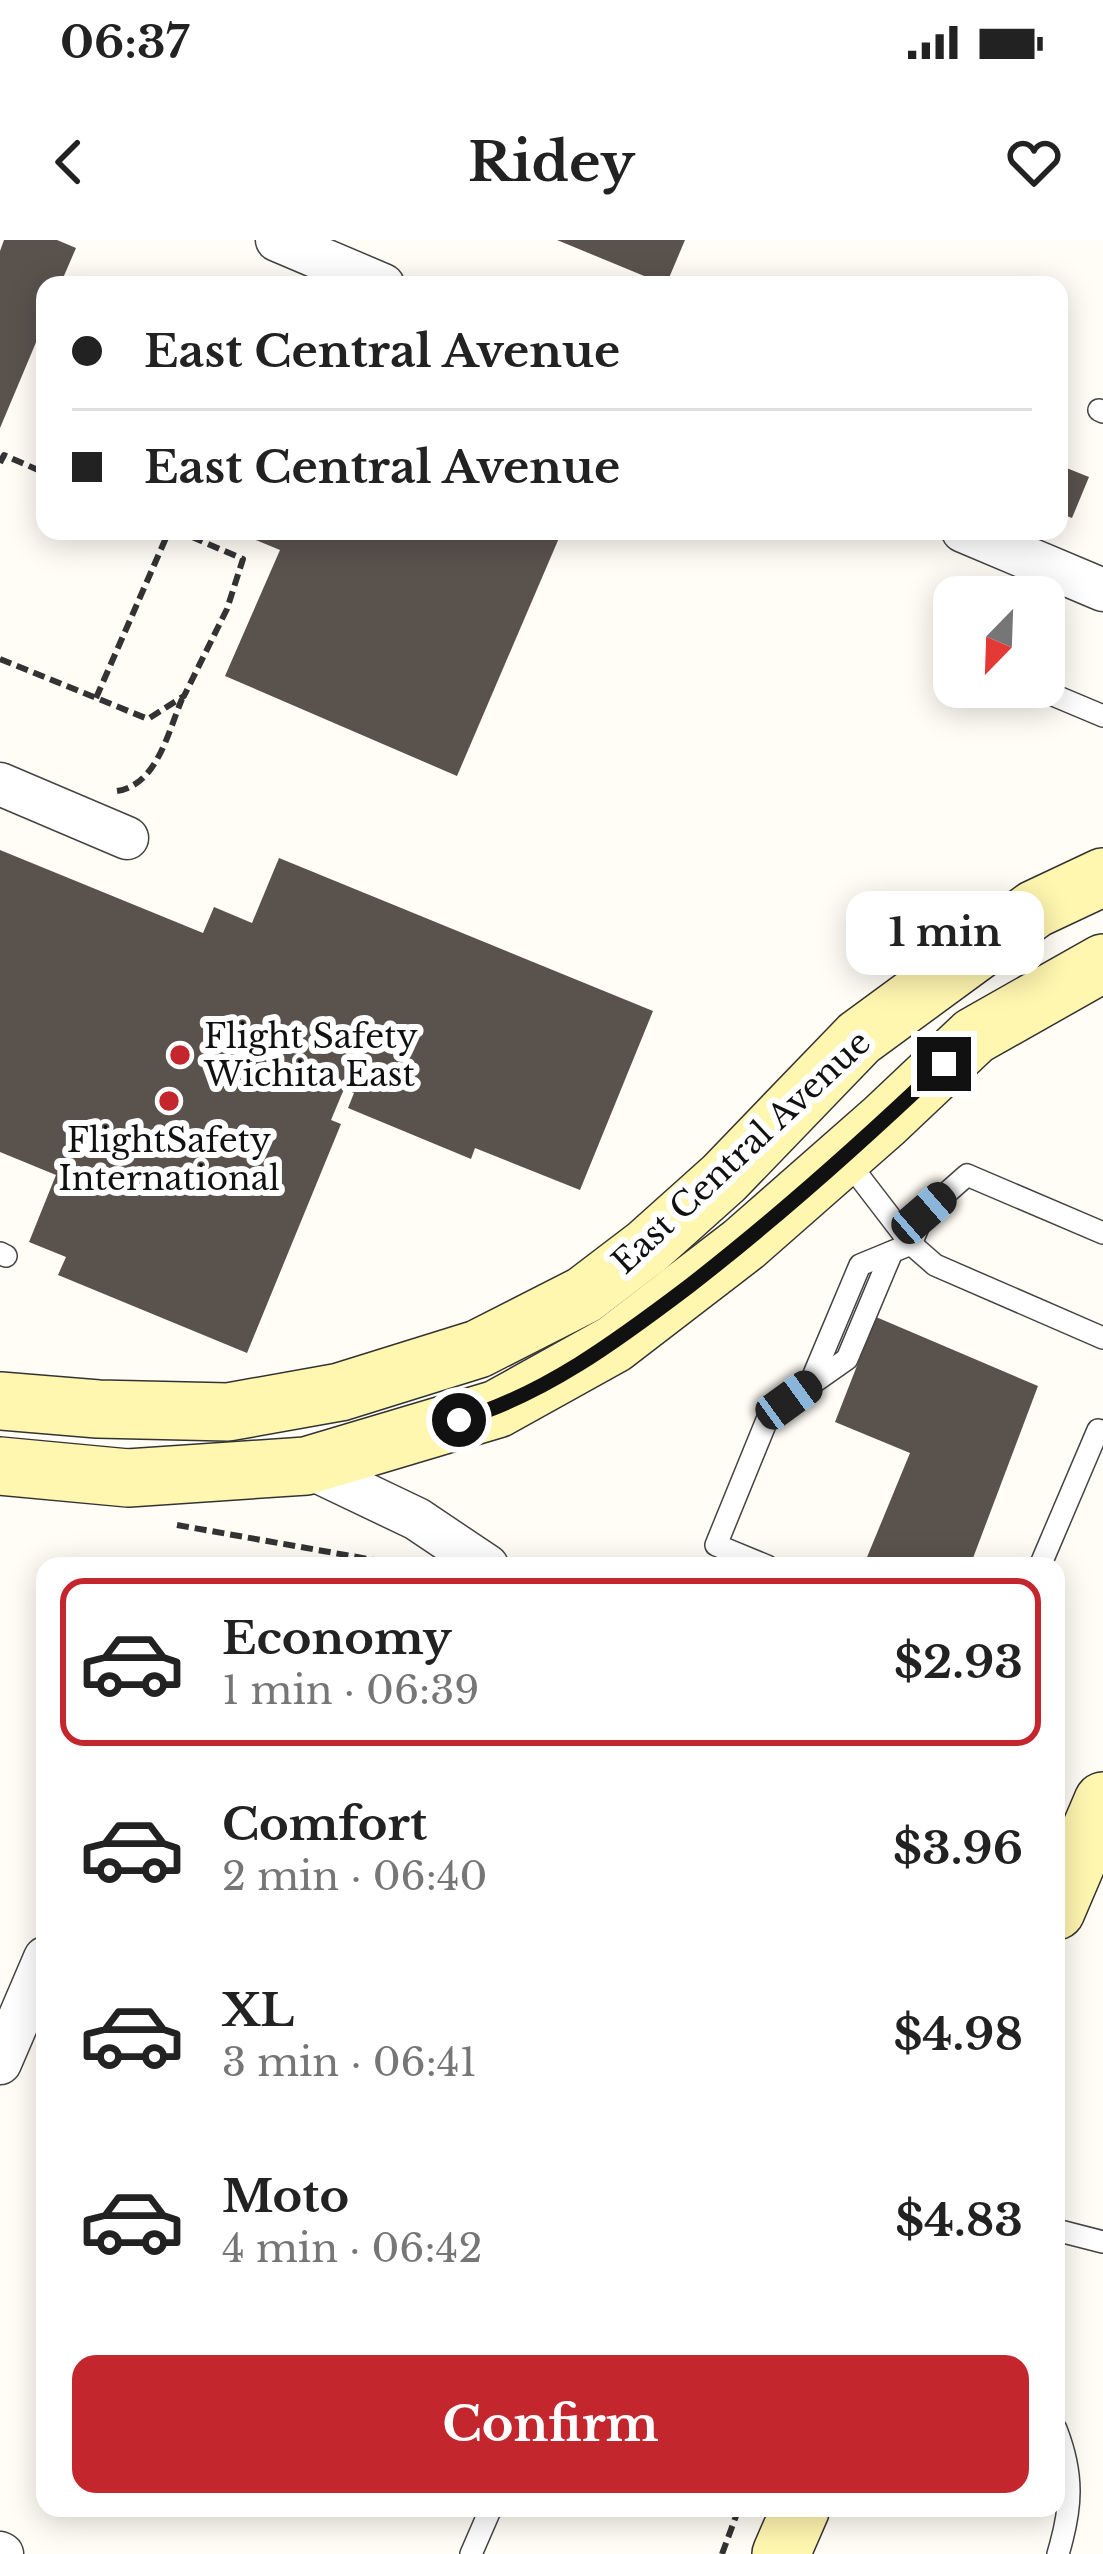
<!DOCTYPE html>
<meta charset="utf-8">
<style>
body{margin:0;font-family:"Libre Baskerville",serif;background:#f6f6f6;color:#222;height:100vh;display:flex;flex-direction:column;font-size:45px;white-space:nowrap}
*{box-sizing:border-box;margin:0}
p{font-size:39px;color:#767676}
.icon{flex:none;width:66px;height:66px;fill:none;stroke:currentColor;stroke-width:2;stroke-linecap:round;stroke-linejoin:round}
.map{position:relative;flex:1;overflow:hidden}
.details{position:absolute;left:36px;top:1317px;width:1029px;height:960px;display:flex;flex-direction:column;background:#fff;border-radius:24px;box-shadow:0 6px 30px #0003}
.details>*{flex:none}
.hud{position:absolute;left:36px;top:36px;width:1032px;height:264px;border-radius:24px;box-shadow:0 6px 30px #0003;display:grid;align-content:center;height:264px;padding:0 36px;background:#fff}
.needle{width:78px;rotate:203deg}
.fabs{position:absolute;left:933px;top:336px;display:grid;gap:24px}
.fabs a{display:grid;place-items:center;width:132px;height:132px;border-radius:24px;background:#fff;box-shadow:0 6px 30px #0003;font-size:60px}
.end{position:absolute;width:54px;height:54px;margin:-27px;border:15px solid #111;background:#fff;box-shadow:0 0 0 6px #fff}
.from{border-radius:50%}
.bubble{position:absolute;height:84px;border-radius:24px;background:#fff;box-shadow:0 6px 30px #0003;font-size:39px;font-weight:700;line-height:84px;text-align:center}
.car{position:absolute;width:36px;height:72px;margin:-36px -18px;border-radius:15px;box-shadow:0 0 9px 3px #0007;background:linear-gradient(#222 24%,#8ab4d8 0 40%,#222 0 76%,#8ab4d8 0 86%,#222 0)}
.hud b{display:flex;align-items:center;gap:42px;height:114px;font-size:45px}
.hud b+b{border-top:3px solid #e0e0e0}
.hud i{width:30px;height:30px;background:#222}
ul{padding:21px 0 0;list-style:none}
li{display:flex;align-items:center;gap:36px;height:168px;margin:0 24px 18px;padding:0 12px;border:6px solid transparent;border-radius:24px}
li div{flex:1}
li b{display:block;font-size:45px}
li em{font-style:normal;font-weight:700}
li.on{border-color:#c4262e}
li>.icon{width:108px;height:108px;stroke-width:1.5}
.action{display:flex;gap:24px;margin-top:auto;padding:24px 36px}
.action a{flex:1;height:138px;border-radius:24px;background:#c4262e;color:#fff;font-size:48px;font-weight:700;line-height:138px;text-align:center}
.status{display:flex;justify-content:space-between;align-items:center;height:84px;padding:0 60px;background:#fff;direction:ltr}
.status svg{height:33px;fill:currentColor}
header{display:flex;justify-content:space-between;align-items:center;height:156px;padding:0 36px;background:#fff;font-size:54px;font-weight:700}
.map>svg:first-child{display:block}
.building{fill:#5a524d}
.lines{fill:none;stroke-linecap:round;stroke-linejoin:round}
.service-casing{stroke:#444;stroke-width:24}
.minor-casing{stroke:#444;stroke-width:45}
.secondary-casing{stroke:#333;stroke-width:60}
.path{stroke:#333;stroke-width:6;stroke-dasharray:12 6;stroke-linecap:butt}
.service{stroke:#fff;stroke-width:21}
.minor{stroke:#fff;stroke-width:42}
.secondary{stroke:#fff6b0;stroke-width:57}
.route{stroke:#111;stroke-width:15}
.poi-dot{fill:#c4262e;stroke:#fff;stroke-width:4.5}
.labels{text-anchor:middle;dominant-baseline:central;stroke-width:12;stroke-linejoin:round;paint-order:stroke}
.poi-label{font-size:33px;fill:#111;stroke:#fff;text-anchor:start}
.street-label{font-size:33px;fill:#111;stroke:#fff}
</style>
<div class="status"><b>06:37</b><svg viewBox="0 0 49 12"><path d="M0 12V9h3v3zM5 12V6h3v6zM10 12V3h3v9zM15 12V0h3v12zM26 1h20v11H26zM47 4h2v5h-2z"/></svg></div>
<header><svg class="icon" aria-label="back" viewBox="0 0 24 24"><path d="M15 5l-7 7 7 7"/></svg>Ridey<svg class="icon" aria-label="heart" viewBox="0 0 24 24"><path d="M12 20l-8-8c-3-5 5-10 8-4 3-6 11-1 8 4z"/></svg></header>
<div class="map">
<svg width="1103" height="2314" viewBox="0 0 1103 2314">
<rect width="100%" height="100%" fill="#fffdf5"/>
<g class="building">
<polygon points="4,0 57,0 76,8 60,45 45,45 45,81 0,188 0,11"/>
<polygon points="557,0 685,0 666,45"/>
<polygon points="1059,225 1089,237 1072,278 1059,273"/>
<polygon points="234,291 562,291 457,536 225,436 280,310"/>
<polygon points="0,610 203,693 214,667 252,683 279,618 653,771 580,950 475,908 471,919 348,868 354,853 344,849 331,880 341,884 247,1113 58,1035 66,1017 29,1002 56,935 0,912"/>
<polygon points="876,1077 1038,1146 970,1326 875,1326 865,1322 910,1213 835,1182"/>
</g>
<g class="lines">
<defs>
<g id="service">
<polyline points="1099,170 1103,172"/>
<polyline points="1034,447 1103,476"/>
<polyline points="845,918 911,1004 935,1025 1103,1098"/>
<polyline points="0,1013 6,1016"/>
<polyline points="810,1145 847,1119 892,1012"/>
<polyline points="767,1326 716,1305 769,1175 809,1146 860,1025 911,1004 924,973 967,935 1103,993"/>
<polyline points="1040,1326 1098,1190 1103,1192"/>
<polyline points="1056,1990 1103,2002"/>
<path d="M 1056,2189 C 1074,2235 1072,2267 1058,2314"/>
<polyline points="471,2314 491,2268"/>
</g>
<g id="minor">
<polyline points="277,0 383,45"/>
<polyline points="963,291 1103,350"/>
<polyline points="0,544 127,598"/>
<polyline points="306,1226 417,1279 487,1326"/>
<polyline points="0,1823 45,1718"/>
<polyline points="0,2313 2,2314"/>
</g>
<g id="secondary">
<polyline points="0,1161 98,1169 228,1172 340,1152 478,1109 584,1055 647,1007 724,938 859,798 1035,669 1103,637"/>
<polyline points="0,1226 128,1238 306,1226 497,1169 614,1104 744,1004 884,881 974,796 1103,723"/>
<polyline points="1056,1671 1103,1561"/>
<polyline points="781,2314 801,2268"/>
</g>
</defs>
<use href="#service" class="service-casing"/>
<use href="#minor" class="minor-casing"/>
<use href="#secondary" class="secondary-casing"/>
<g class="path">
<polyline points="0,223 4,215 45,233"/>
<polyline points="0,419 148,479 184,456 227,369 243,319 178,291"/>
<polyline points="96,458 169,291"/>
<path d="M 117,551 C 157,545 168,492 182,459"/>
<polyline points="177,1285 374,1320"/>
<polyline points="722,2314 739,2268"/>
</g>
<use href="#service" class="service"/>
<use href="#minor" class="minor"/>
<use href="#secondary" class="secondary"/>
</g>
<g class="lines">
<path class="route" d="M 459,1180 C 544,1155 618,1100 688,1047 C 777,978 862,902 944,824"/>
</g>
<g class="poi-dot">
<circle cx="180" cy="815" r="12"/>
<circle cx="169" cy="861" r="12"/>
</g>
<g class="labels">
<g class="poi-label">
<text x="204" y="796">Flight Safety<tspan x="204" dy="38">Wichita East</tspan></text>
<text x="169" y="900" text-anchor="middle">FlightSafety<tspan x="169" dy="38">International</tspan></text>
</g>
<g class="street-label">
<text transform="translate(741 912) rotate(-43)">East Central Avenue</text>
</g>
</g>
</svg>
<div class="fabs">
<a><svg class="needle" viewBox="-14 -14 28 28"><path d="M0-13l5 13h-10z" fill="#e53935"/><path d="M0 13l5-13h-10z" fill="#767676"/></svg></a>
</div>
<i class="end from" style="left:459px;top:1180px"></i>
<i class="end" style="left:944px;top:824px"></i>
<div class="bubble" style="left:846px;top:651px;width:198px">1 min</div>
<i class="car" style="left:924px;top:973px;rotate:49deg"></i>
<i class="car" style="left:789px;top:1160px;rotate:54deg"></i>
<div class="hud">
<b><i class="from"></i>East Central Avenue</b>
<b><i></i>East Central Avenue</b>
</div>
<section class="details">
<ul>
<li class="on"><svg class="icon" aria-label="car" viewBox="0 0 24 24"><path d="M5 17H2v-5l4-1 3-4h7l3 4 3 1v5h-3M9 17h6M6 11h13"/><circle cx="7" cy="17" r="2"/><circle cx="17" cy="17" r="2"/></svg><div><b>Economy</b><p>1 min · 06:39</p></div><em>$2.93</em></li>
<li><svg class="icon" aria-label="car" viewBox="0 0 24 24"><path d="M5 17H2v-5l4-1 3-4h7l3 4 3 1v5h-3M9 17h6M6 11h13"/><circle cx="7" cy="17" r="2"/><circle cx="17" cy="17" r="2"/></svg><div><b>Comfort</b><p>2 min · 06:40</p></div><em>$3.96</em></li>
<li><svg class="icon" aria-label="car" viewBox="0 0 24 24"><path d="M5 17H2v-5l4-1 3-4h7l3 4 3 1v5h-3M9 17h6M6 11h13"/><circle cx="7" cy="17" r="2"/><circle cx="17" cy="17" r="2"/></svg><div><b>XL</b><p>3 min · 06:41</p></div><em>$4.98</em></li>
<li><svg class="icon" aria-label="car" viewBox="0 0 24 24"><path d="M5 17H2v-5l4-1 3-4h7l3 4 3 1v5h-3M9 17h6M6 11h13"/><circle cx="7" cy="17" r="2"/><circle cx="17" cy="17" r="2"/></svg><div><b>Moto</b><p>4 min · 06:42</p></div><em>$4.83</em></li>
</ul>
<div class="action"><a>Confirm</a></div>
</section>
</div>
